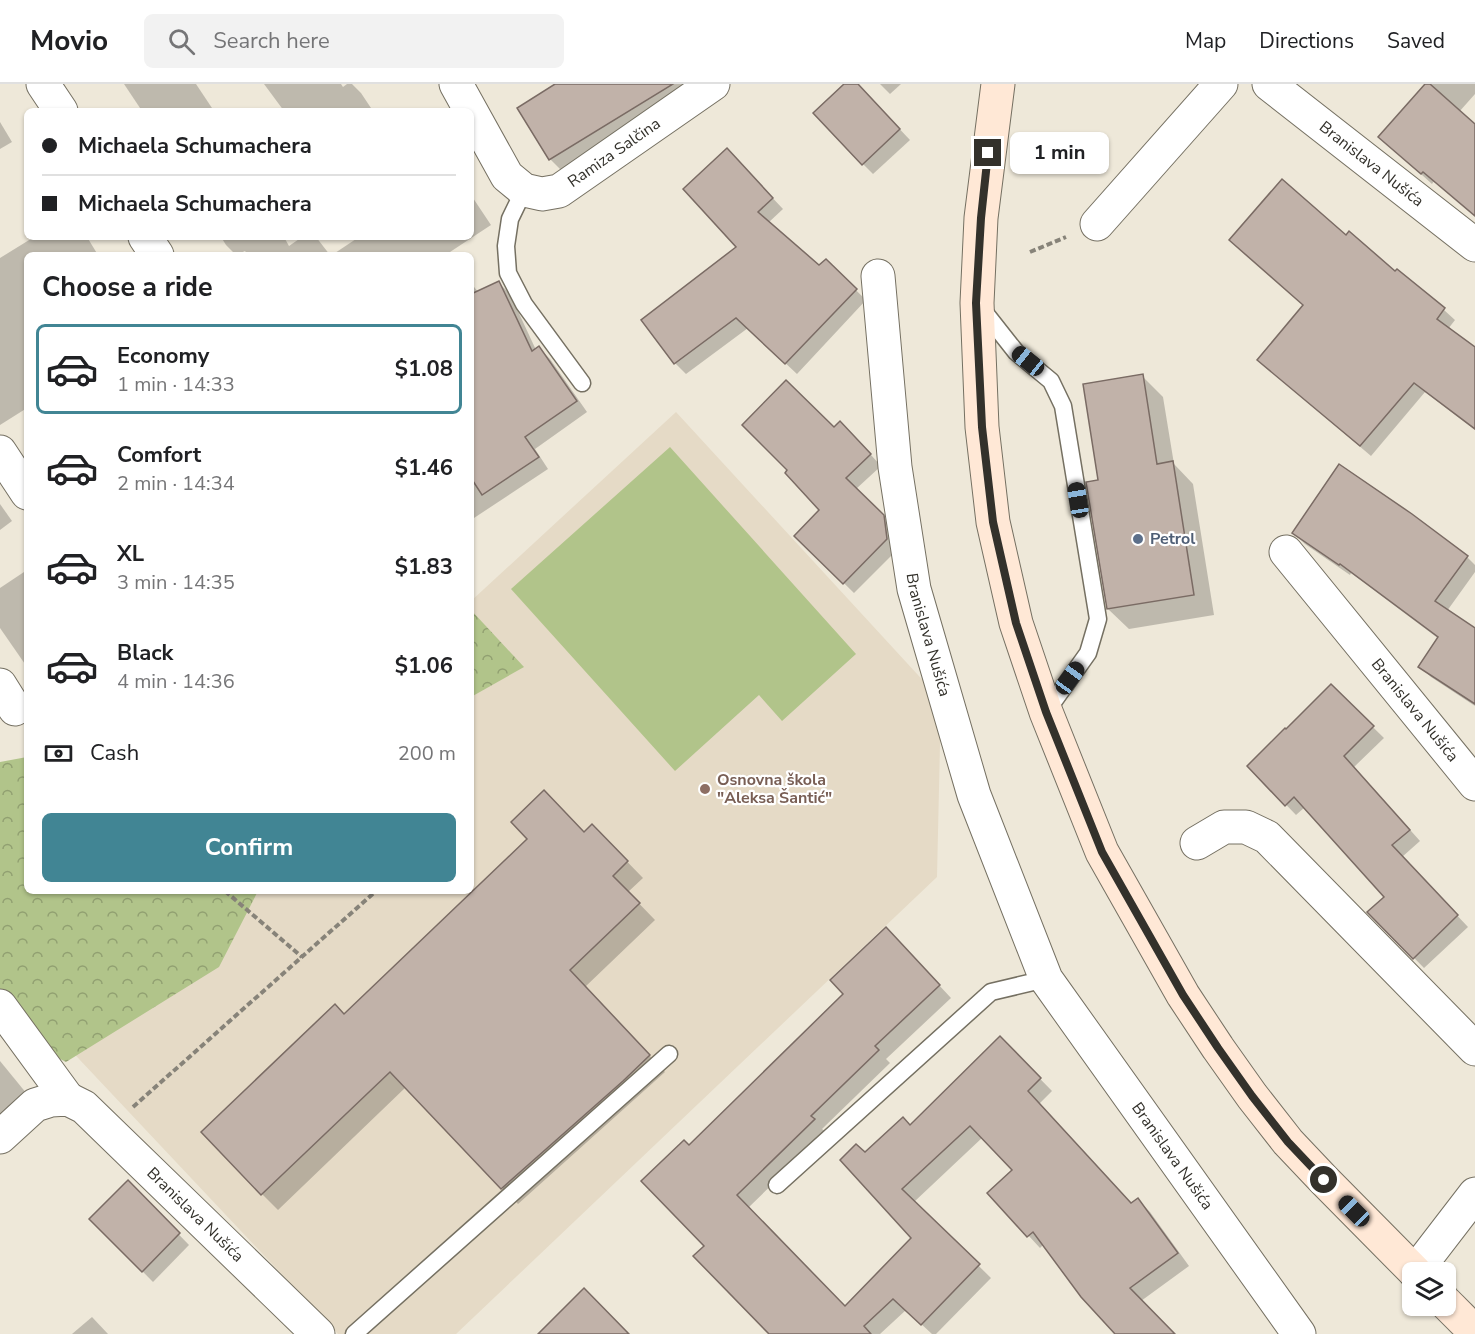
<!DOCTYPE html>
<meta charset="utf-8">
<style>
body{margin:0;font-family:"Nunito Sans",sans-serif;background:#f2f2f2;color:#202124;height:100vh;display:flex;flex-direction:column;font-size:22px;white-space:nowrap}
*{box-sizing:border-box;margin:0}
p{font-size:20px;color:#757577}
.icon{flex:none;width:33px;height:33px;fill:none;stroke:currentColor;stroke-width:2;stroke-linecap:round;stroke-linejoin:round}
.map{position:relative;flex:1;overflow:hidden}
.side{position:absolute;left:24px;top:168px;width:450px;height:642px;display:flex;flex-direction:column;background:#fff;border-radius:9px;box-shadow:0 2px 4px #0004}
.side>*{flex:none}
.banner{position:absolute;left:24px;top:24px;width:450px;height:132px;border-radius:9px;box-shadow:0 2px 4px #0004;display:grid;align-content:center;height:132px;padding:0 18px;background:#fff}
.controls{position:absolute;left:1402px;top:1178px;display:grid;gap:12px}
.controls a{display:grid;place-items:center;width:54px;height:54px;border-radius:9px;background:#fff;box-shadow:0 2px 4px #0004;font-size:30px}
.end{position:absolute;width:27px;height:27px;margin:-14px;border:8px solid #33312b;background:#fff;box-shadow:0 0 0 3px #fff}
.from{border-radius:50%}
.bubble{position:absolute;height:42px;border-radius:9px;background:#fff;box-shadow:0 2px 4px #0004;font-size:20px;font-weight:700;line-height:42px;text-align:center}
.car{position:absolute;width:18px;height:36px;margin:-18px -9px;border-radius:8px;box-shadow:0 0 4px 2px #0007;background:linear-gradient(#222 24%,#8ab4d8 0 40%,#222 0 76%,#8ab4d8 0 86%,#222 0)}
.banner b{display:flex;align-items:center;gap:21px;height:57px;font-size:22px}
.banner b+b{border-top:2px solid #e0e0e0}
.banner i{width:15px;height:15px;background:#202124}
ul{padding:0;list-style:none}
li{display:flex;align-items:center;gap:18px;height:90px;margin:0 12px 9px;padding:0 6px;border:3px solid transparent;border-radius:9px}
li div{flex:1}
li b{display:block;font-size:22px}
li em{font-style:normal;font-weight:700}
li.active{border-color:#418594}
li>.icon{width:54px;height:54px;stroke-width:1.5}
h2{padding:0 18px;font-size:27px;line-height:72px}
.pay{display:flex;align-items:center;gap:15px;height:66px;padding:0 18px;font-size:22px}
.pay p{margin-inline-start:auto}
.primary-button{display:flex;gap:12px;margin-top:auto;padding:12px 18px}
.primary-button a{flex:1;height:69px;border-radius:9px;background:#418594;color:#fff;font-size:24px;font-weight:700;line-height:69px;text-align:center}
header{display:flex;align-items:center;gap:36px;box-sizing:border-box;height:84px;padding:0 30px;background:#fff;border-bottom:2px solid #e0e0e0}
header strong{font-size:28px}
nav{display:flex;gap:33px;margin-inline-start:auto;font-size:21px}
.search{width:420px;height:54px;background:#f2f2f2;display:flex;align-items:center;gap:15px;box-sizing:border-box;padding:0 21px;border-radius:9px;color:#757577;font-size:22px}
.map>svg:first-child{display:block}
.education{fill:#e5dac6}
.green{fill:#b1c48a}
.forest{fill:url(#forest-crowns)}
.shadow{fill:#0003}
.building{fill:#c1b2a9;stroke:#7a6b64;stroke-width:1.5}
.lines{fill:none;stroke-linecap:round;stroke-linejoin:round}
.service-casing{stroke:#757062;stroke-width:19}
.minor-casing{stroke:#757062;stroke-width:35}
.secondary-casing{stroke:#757062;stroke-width:35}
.path{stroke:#878379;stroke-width:4;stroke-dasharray:6 3;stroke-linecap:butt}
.service{stroke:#fff;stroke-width:16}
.minor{stroke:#fff;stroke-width:33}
.secondary{stroke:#ffe8d6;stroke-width:33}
.route{stroke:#33312b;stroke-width:8}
.service-dot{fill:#5c6f8a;stroke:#fff;stroke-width:2}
.education-dot{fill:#8d6e63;stroke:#fff;stroke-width:2}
.labels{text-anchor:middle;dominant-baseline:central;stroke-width:4.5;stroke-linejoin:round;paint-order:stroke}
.street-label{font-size:16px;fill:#33312b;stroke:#fff}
.service-label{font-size:16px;font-weight:bold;fill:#4e5e75;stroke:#fff;text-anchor:start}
.education-label{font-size:16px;font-weight:bold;fill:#785e54;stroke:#fff;text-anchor:start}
</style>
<header>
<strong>Movio</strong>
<div class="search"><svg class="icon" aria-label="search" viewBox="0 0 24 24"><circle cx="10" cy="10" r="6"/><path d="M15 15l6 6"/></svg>Search here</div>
<nav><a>Map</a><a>Directions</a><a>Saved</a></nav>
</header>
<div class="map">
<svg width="1475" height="1250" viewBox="0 0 1475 1250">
<defs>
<pattern id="forest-crowns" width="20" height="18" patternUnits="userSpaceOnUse" patternTransform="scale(1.5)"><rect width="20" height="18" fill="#b1c48a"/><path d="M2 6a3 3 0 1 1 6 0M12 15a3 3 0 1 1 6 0" fill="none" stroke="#91a071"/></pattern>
</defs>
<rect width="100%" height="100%" fill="#eee8d9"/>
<polygon class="education" points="676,328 941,616 937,793 456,1250 338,1250 31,924 158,807 471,807 471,517"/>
<polygon class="green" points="670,363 856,570 782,637 759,611 675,687 511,505"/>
<g class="forest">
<polygon points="471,526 524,583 471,613"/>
<polygon points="27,673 27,807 258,807 219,883 66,978 0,944 0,678"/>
</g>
<g class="shadow">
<polygon points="124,0 196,0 214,27 142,27"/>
<polygon points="264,0 341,0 343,3 347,0 352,0 361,9 373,27 284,27"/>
<polygon points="558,0 701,0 561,86 550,75"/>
<polygon points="847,0 857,0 910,56 873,90 863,80"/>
<polygon points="880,0 901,0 890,10"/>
<polygon points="1427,0 1475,0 1475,10 1459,28 1475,43 1475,132 1434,97 1432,100 1391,63"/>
<polygon points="0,38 12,58 0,65"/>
<polygon points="737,76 783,125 768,139 819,183 826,177 866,216 797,290 748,244 686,290 675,279 643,236 738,163"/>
<polygon points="471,111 491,141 450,168 452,171 332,171 359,153 471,153"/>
<polygon points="34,153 87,153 98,171 27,171 27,324 0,341 0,174"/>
<polygon points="221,153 284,153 289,162 302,153 316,153 330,171 248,171 245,167 236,171 226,161"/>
<polygon points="1346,153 1395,189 1398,187 1444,226 1455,236 1448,245 1475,265 1475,346 1425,308 1371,372 1270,286 1304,222 1231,156"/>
<polygon points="471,199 478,208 499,199 510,210 536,266 539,264 550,275 587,328 535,365 548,385 471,436"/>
<polygon points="1142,292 1163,313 1174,380 1193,400 1214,531 1129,545 1108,525 1100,397"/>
<polygon points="834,345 851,349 881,382 856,405 894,443 897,466 854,509 796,452 821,426"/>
<polygon points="0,420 12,437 0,446"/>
<polygon points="1411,431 1467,473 1475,481 1475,488 1447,527 1475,545 1475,622 1431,593 1420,582 1439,555 1351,489 1350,491 1305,460 1294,449"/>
<polygon points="27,486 27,583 0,544 0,504"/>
<polygon points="1331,602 1384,654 1354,683 1420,757 1402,773 1468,843 1424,884 1369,828 1386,813 1305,723 1296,731 1249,682"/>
<polygon points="584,749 608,758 643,794 628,808 655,836 585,903 665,988 518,1120 406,1003 278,1126 262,1110 344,932"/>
<polygon points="898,857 951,914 886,975 890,979 822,1045 826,1048 748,1124 846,1224 913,1154 865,1070 911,1043 1000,954 1052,1007 1039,1020 1131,1121 1138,1116 1150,1128 1189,1182 1141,1217 1173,1250 1117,1250 1044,1160 1040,1164 989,1109 1014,1086 983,1053 914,1118 991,1194 936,1250 932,1250 906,1226 880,1250 783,1250 706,1162 689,1063"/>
<polygon points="0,977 36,1021 0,1050"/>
<polygon points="128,1098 189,1161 153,1198 91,1135"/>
<polygon points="92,1233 108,1250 72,1250"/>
</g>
<g class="building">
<polygon points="555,0 673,0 549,76 517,24"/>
<polygon points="844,0 858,0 900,45 862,81 813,29"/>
<polygon points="1425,0 1430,0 1475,40 1475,132 1423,88 1421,90 1378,53"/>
<polygon points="727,64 773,114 758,128 819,181 826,175 857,205 785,280 736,234 674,280 641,236 736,163 683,105"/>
<polygon points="1282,95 1346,151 1349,147 1395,187 1397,185 1445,224 1437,235 1475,263 1475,345 1414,299 1360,362 1257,276 1303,221 1229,156"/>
<polygon points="499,197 532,267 539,262 577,317 525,353 539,373 482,411 471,394 471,210"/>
<polygon points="1143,290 1157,380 1173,377 1194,511 1107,525 1086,398 1098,396 1083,300"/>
<polygon points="786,296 834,343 840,337 871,370 846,394 884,431 887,455 843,500 794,452 819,426 785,389 787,386 742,341"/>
<polygon points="1339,380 1412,430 1468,472 1435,517 1475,544 1475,620 1418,583 1438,553 1340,480 1339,481 1292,449"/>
<polygon points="1331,600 1374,642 1344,672 1410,746 1392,761 1458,831 1413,875 1367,828 1384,813 1294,713 1285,722 1247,682 1285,644 1286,645"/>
<polygon points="544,706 584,748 592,740 628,777 613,792 640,819 570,886 650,971 623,997 501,1105 390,988 261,1111 201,1048 335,920 344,930 527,755 511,738"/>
<polygon points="886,843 940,901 875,962 879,966 811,1032 815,1035 737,1111 845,1222 911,1154 840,1076 856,1060 865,1068 903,1033 910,1041 1000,952 1041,994 1028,1007 1131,1119 1138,1114 1178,1169 1130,1204 1175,1250 1115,1250 1081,1213 1033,1148 1027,1153 987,1109 1012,1086 970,1042 902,1105 980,1180 921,1241 893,1215 864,1242 871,1250 769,1250 693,1172 704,1162 641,1097 684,1056 689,1061 843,910 830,896"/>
<polygon points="128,1096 180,1149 142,1188 89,1135"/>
<polygon points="584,1204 629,1250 538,1250"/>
</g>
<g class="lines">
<defs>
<g id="service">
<polyline points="524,106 510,135 506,162 508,189 524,220 582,299"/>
<polyline points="982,225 1016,268 1051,297 1063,322 1098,535 1088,569 1046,628"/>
<polyline points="777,1101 991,908 1046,895"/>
<polyline points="354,1250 669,970"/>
</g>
<g id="minor">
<polyline points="43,0 61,27"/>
<path id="s1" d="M 456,0 L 507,92 L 524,106 L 542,110 L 559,107 L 713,0"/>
<path id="s2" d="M 1269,0 L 1475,161"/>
<polyline points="1097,140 1221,0"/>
<polyline points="145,153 157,171"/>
<path id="s3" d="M 878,192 L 895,383 L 914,505 L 974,711 L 1046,895 L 1299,1250"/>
<polyline points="0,368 27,409"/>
<path id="s4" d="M 1286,468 L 1475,700"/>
<polyline points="0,601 15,625"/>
<polyline points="1197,759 1224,743 1246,743 1267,753 1475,965"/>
<polyline points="0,922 68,1015"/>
<path id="s5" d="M 0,1053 L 35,1021 L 51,1016 L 68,1015 L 84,1023 L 318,1250"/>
<polyline points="1415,1188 1475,1110"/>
</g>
<g id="secondary">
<polyline points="998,0 981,134 977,219 982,343 993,438 1016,539 1046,628 1102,768 1183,911 1218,964 1252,1012 1288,1058 1324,1096 1415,1188"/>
<polyline points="1446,1219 1475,1248"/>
</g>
</defs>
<use href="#service" class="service-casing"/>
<use href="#minor" class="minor-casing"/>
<use href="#secondary" class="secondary-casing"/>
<g class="path">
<polyline points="1030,168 1066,153"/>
<polyline points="225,807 302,873"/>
<polyline points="133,1023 376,807"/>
</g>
<use href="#service" class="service"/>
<use href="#minor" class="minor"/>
<use href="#secondary" class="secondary"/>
</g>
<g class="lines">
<polyline class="route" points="988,69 981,134 976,219 982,343 993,438 1016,539 1046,628 1102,768 1183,911 1218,964 1252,1012 1288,1058 1324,1096"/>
</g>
<circle class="service-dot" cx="1138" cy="455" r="6"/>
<circle class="education-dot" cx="705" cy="705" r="6"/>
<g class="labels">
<g class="street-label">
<text stroke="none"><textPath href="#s1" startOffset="230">Ramiza Salčina</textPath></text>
<text stroke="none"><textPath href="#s2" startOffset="130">Branislava Nušića</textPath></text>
<text stroke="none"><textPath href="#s3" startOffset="363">Branislava Nušića</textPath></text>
<text stroke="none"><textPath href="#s4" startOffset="204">Branislava Nušića</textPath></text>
<text stroke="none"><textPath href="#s3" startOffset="945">Branislava Nušića</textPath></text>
<text stroke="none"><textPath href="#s5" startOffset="254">Branislava Nušića</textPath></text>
</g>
<g class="service-label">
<text x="1150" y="455">Petrol</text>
</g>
<g class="education-label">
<text x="717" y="696">Osnovna škola<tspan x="717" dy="18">"Aleksa Šantić"</tspan></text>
</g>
</g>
</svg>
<div class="controls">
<a><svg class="icon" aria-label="layers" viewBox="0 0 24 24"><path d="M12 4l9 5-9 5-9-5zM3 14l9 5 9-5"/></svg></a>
</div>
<i class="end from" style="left:1324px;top:1096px"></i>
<i class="end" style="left:988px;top:69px"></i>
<div class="bubble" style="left:1010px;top:48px;width:99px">1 min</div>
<i class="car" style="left:1028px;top:277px;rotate:309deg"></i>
<i class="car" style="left:1078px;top:416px;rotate:351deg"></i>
<i class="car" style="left:1070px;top:594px;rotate:36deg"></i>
<i class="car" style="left:1354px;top:1127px;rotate:315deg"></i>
<div class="banner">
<b><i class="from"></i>Michaela Schumachera</b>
<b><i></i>Michaela Schumachera</b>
</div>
<section class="side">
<h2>Choose a ride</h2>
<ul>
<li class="active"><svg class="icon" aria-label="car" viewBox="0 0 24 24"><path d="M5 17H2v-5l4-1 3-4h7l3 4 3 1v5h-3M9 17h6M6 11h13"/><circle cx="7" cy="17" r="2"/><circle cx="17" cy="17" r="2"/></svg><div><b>Economy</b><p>1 min · 14:33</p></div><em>$1.08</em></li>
<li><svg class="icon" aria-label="car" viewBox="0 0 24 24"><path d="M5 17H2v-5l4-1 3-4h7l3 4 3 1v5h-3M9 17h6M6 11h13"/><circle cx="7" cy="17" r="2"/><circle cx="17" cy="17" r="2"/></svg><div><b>Comfort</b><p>2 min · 14:34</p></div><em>$1.46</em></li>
<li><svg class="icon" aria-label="car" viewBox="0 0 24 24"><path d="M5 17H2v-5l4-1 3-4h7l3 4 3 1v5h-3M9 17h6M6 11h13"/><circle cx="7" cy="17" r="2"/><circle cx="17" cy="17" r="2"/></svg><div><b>XL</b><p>3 min · 14:35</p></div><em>$1.83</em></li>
<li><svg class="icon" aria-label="car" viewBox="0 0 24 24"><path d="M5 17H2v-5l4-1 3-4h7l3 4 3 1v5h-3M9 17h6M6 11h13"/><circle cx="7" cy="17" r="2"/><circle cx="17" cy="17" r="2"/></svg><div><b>Black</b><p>4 min · 14:36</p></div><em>$1.06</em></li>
</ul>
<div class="pay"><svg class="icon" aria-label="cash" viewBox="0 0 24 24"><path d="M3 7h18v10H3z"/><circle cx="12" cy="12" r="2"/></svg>Cash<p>200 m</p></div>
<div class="primary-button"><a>Confirm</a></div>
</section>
</div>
